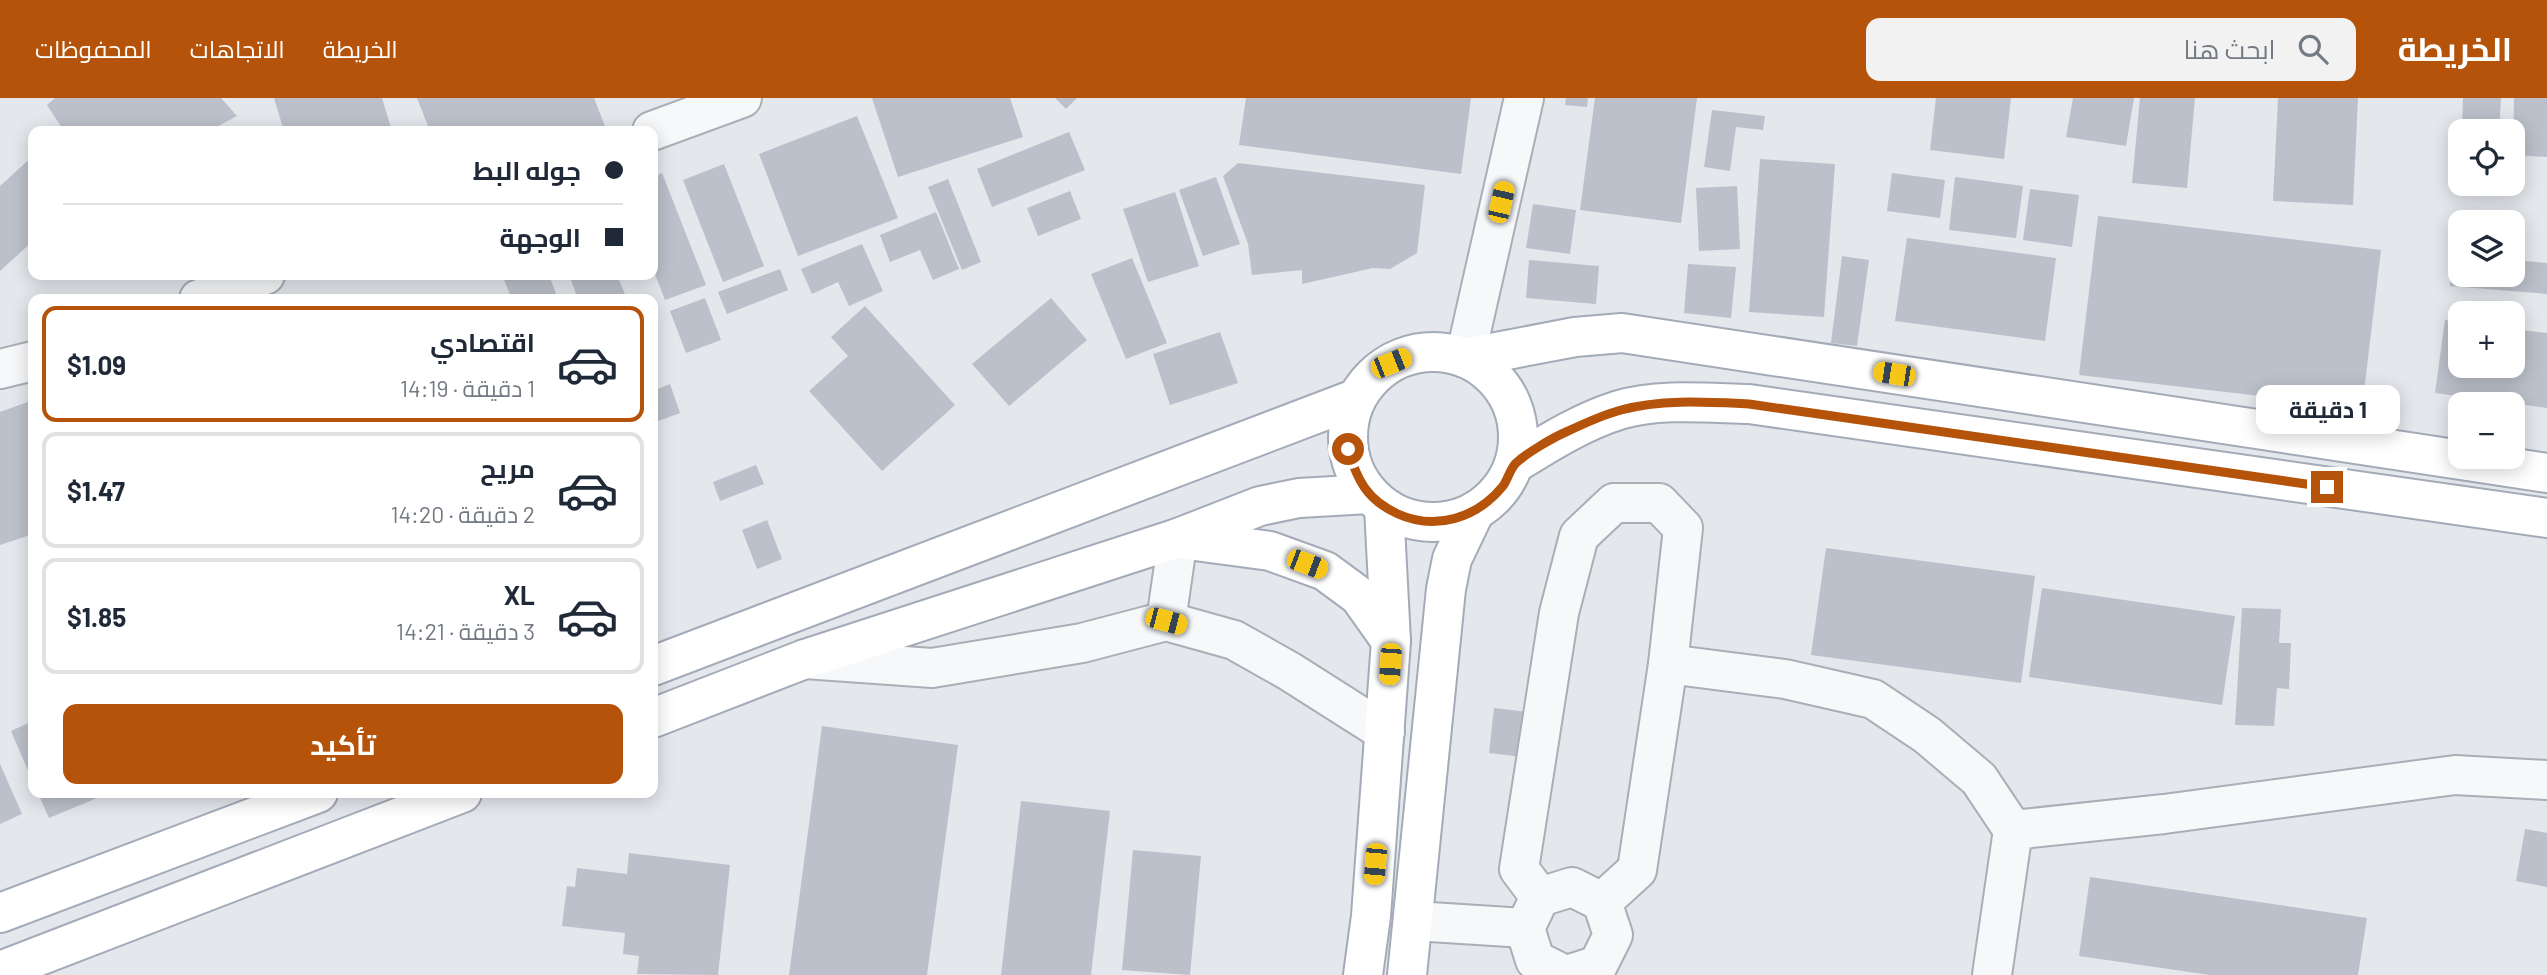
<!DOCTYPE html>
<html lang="ar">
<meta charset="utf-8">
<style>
body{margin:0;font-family:Barlow,Cairo,sans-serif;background:#f2f2f3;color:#1f2937;direction:rtl;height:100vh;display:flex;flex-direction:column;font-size:26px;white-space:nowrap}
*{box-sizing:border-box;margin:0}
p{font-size:23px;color:#747a83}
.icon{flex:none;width:38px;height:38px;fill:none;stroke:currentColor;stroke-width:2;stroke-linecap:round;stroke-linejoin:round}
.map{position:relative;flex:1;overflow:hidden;direction:ltr}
.side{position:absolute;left:28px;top:196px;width:630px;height:504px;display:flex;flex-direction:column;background:#fff;border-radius:14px;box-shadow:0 4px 18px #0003;direction:rtl}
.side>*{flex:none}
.top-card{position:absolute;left:28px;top:28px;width:630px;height:154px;border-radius:14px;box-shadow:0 4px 18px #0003;direction:rtl;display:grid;align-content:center;height:154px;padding:0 35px;background:#fff}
.fabs{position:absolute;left:2448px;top:21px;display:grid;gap:14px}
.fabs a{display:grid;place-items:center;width:77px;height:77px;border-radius:14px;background:#fff;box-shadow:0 4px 18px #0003;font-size:35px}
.end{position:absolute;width:32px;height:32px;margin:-16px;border:9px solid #b45309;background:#fff;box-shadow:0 0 0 4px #fff}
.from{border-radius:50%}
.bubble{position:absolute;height:49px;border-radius:14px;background:#fff;box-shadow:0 4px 18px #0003;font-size:23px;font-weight:700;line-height:49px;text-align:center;direction:rtl}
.car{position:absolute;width:21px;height:42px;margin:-21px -10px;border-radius:9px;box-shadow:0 0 5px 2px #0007;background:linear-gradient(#f5c518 24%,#345 0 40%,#f5c518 0 76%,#345 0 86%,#f5c518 0)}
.top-card b{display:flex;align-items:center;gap:24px;height:66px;font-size:26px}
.top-card b+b{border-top:2px solid #e0e1e3}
.top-card i{width:18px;height:18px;background:#1f2937}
ul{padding:12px 0 0;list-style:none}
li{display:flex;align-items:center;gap:21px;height:116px;margin:0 14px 10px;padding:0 21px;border:4px solid #e0e1e3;border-radius:14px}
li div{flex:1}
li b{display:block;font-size:26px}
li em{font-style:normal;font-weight:700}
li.current{border-color:#b45309}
li>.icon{width:63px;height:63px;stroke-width:1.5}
.button{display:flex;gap:14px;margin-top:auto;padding:14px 35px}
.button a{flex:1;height:80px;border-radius:14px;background:#b45309;color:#fff;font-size:28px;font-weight:700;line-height:80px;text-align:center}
header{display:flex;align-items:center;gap:42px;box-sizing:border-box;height:98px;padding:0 35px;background:#b45309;color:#fff}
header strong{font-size:33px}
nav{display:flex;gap:38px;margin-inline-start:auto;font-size:24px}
.search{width:490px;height:63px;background:#f2f2f3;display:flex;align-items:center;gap:18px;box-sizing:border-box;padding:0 24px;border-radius:14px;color:#747a83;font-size:26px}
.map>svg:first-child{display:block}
.building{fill:#bbc0ca}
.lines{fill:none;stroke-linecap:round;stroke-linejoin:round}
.minor-casing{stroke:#a9aeb7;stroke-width:42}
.major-casing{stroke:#a3abb8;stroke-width:42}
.minor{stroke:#f7f8fa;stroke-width:38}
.major{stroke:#fff;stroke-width:38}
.route{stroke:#b45309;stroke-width:9}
</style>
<header>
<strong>الخريطة</strong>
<div class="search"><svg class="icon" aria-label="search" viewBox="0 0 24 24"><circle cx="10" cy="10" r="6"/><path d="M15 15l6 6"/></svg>ابحث هنا</div>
<nav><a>الخريطة</a><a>الاتجاهات</a><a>المحفوظات</a></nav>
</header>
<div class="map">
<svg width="2547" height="877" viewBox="0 0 2547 877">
<rect width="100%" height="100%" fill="#e4e7ec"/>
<g class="building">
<polygon points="55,0 221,0 237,18 209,33 64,33 47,7"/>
<polygon points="274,0 382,0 392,33 284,33"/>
<polygon points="417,0 594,0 605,28 592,33 430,33"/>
<polygon points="872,0 1010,0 1023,39 898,79"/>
<polygon points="1055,0 1077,0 1066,11"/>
<polygon points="1246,0 1471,0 1461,76 1239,47"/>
<polygon points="1566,0 1588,0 1587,9 1565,7"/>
<polygon points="1595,0 1697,0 1681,125 1580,112"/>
<polygon points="1936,0 2011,0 2004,61 1930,52"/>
<polygon points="2073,0 2134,0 2126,48 2066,39"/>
<polygon points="2140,0 2195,0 2187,90 2132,85"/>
<polygon points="2278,0 2358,0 2353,107 2273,103"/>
<polygon points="2463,0 2501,0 2499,33 2462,33"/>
<polygon points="2514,0 2547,0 2547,59 2513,57"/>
<polygon points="1712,12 1765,18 1763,32 1736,29 1730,73 1704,69"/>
<polygon points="857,18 898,120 798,158 759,56"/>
<polygon points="1069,34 1085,72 992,109 977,71"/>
<polygon points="33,58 33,143 0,173 0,88"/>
<polygon points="1760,61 1835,66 1824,219 1749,214"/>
<polygon points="1238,65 1425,87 1417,155 1390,171 1373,170 1302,186 1302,172 1252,177 1248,146 1223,78"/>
<polygon points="724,66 764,168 723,184 683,82"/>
<polygon points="662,75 706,187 665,202 653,171 653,79"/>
<polygon points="1892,75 1945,82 1940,120 1887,113"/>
<polygon points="1216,79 1240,146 1203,158 1179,92"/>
<polygon points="1955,79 2023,88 2016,140 1949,132"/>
<polygon points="948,81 981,164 962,172 928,89"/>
<polygon points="1737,88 1740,151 1699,153 1696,90"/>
<polygon points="2030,91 2079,97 2072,149 2023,142"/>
<polygon points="1070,93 1081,121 1038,138 1027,110"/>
<polygon points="1175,94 1199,168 1148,184 1123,111"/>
<polygon points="1533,106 1576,112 1570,156 1526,150"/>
<polygon points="936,114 959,171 933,182 920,152 890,164 880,137"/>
<polygon points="2098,118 2381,152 2362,310 2079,277"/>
<polygon points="1907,140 2056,160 2045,243 1895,223"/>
<polygon points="862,146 883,193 849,208 838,184 812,196 801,171"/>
<polygon points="2453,157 2460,158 2460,177 2513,177 2513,162 2547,165 2547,196 2450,188"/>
<polygon points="1842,158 1869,162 1857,248 1831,245"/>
<polygon points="1132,160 1167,245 1126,261 1091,176"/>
<polygon points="1529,162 1599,168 1596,206 1526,200"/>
<polygon points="1688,166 1736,169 1731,220 1684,215"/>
<polygon points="780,171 788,192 727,216 718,194"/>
<polygon points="502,177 549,177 558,201 512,201"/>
<polygon points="569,177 617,177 627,201 578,201"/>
<polygon points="705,200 721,242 686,255 670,213"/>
<polygon points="1051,200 1087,242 1009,308 972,266"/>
<polygon points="865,208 955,307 882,373 809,293 848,258 831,239"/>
<polygon points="2445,222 2460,224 2460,268 2513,268 2513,231 2547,235 2547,310 2435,295"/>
<polygon points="1220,234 1238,285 1170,307 1153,256"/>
<polygon points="670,286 680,315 653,325 653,293"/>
<polygon points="33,302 33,436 0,447 0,314"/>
<polygon points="756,367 764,386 720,403 713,384"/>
<polygon points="767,422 782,461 757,471 742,432"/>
<polygon points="1826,450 2035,478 2021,585 1811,557"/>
<polygon points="2042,490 2235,518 2222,607 2029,579"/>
<polygon points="2242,510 2281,511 2279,545 2291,545 2289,591 2277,590 2274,628 2235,627"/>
<polygon points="1494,610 1528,614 1523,659 1489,655"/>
<polygon points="33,623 33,684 11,633"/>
<polygon points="822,628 958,647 927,877 789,877"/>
<polygon points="0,666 22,716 0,726"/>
<polygon points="38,695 101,695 102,698 49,720"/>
<polygon points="1021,703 1110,713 1091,877 1001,877"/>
<polygon points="2525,731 2547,735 2547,789 2516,783"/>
<polygon points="1133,752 1201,758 1190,877 1122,872"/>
<polygon points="629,755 730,767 718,877 637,876 639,858 623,856 625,835 562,828 567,788 575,789 577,770 627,776"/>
<polygon points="2090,779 2367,820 2358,877 2210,877 2079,858"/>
</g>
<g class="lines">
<defs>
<g id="minor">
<polyline points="652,33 742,0"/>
<polyline points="199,201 265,177"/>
<polyline points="1465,260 1524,0"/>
<polyline points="0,271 33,263"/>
<polyline points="1166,523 1178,440"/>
<polyline points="805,561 932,570 1082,545 1166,523 1234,542 1289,573 1385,634"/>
<polyline points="1668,566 1785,581 1873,601 1927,637 1979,681 2013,732 1992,877"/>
<polyline points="2013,732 2164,716 2455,677 2547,682"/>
<polyline points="1540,799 1519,771 1559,515 1579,438 1614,405 1659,405 1683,430 1668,566 1637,772 1602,804"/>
<polyline points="1414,823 1525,830"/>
<polyline points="1565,877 1535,862 1525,830 1540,799 1572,789 1602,804 1613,837 1598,867 1567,877"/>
</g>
<g id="major">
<circle cx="1433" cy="339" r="85"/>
<polyline points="1465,260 1575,239 1622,235 2547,375"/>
<path d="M 1514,366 C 1548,345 1581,324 1619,312 C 1659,300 1708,305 1749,306 L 2547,420"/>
<polyline points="1180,441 1270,453 1325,473 1359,498 1391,543"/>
<polyline points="653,568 1355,301"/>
<polyline points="653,620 805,561 1178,440 1260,408 1299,400 1369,396"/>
<polyline points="0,815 318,695"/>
<polyline points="0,873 462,695"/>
<polyline points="1363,877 1371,818 1391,543 1384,410"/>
<polyline points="1407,877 1446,491 1452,461 1475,413"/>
</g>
</defs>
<use href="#minor" class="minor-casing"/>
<use href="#major" class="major-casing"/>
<use href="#minor" class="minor"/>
<use href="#major" class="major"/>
</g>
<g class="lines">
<path class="route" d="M 1348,351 C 1357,382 1367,402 1398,416 C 1436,433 1477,420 1503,388 C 1508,381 1510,371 1516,365 C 1527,355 1552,340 1566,334 C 1583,326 1602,317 1621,312 C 1662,301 1706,304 1749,306 L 2327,389"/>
</g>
</svg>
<div class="fabs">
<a><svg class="icon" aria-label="locate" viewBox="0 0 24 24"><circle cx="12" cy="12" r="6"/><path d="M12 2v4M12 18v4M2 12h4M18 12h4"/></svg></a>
<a><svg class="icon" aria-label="layers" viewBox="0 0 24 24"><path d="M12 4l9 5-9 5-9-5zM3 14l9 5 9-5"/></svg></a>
<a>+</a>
<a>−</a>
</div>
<i class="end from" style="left:1348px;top:351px"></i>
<i class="end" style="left:2327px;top:389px"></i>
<div class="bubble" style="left:2256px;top:287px;width:144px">1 دقيقة</div>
<i class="car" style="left:1501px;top:104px;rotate:13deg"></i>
<i class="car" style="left:1391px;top:265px;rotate:68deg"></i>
<i class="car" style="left:1894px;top:276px;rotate:279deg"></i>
<i class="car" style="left:1307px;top:466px;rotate:111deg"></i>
<i class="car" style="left:1166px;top:523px;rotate:105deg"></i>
<i class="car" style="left:1390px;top:566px;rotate:184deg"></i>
<i class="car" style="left:1375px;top:766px;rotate:185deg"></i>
<div class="top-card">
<b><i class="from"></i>جوله البط</b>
<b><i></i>الوجهة</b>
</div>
<section class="side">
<ul>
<li class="current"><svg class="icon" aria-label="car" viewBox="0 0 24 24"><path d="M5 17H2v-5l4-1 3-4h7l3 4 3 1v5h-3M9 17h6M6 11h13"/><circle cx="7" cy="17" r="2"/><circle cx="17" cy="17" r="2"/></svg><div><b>اقتصادي</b><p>1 دقيقة · 14:19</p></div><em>$1.09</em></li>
<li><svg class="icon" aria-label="car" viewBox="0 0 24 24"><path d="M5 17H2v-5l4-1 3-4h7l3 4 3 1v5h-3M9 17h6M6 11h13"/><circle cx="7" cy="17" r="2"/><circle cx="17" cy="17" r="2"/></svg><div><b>مريح</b><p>2 دقيقة · 14:20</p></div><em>$1.47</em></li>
<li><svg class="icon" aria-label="car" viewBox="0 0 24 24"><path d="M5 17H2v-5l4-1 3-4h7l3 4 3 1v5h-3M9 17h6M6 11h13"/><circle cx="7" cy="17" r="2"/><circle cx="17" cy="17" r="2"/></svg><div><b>XL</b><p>3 دقيقة · 14:21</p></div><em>$1.85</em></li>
</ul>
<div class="button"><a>تأكيد</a></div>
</section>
</div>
